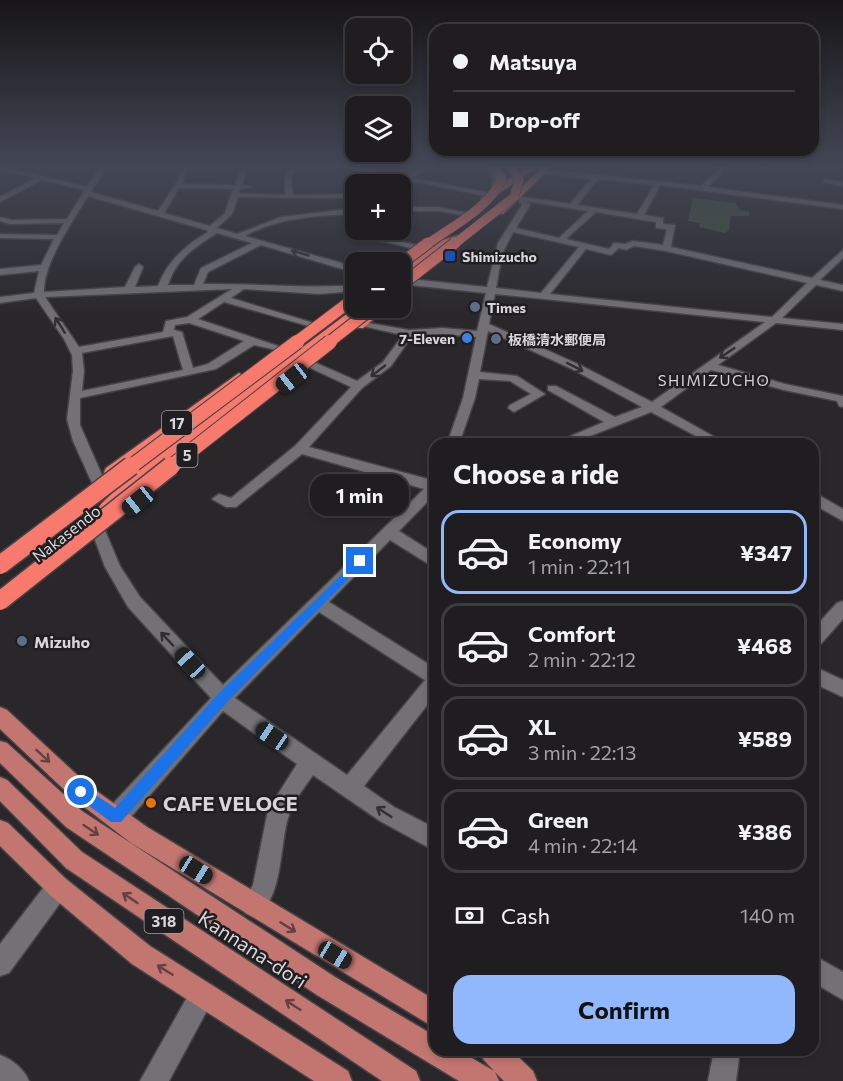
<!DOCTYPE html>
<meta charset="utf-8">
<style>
body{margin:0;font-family:Commissioner,"Noto Sans JP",sans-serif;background:#2c2a2d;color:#f1f3f6;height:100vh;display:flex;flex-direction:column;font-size:22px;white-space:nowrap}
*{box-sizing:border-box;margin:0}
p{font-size:20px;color:#a1a2a5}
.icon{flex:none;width:33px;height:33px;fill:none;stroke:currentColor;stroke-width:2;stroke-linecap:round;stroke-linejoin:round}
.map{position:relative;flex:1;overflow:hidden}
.drawer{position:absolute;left:429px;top:438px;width:390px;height:618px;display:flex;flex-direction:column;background:#1f1d20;border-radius:18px;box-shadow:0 3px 9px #0003,0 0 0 2px #3c3b3e}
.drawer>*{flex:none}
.hud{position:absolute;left:429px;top:24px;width:390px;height:132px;border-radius:18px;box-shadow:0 3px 9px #0003,0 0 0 2px #3c3b3e;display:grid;align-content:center;height:132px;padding:0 24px;background:#1f1d20}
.controls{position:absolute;left:345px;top:18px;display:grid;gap:12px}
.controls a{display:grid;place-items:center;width:66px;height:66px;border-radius:12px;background:#1f1d20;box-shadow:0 3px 9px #0003,0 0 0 2px #3c3b3e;font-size:30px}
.end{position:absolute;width:27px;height:27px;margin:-14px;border:8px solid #1a73e8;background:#fff;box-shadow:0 0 0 3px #fff}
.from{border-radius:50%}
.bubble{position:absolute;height:42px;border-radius:18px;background:#1f1d20;box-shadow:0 3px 9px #0003,0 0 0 2px #3c3b3e;font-size:20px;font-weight:700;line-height:42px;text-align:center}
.car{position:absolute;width:18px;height:36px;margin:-18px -9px;border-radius:8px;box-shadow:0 0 4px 2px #0007;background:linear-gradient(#222 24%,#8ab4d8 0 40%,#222 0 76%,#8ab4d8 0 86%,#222 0)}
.hud b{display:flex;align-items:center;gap:21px;height:57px;font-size:22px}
.hud b+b{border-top:2px solid #3c3b3e}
.hud i{width:15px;height:15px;background:#f1f3f6}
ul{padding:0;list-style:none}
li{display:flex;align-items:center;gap:18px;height:84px;margin:0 12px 9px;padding:0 12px;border:3px solid #3c3b3e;border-radius:18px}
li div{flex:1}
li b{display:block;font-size:22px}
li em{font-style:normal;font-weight:700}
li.on{border-color:#91b8fd}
li>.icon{width:54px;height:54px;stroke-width:1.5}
h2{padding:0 24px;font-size:27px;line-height:72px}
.pay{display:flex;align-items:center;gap:15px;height:66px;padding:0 24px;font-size:22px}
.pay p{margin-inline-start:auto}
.cta{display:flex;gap:12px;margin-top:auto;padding:12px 24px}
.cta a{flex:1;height:69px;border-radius:18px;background:#91b8fd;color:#111;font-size:24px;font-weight:700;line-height:69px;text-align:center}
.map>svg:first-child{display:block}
.green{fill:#42523c}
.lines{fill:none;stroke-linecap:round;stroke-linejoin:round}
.minor-casing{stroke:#454346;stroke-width:3}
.major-casing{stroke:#454346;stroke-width:3}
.highway-casing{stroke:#454346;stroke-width:3}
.minor{fill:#737175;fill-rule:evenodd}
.major{fill:#c37670;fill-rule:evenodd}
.highway{fill:#f87a6d;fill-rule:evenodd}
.highway-bridge-far3-casing{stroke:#454346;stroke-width:10;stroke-linecap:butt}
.highway-bridge-far2-casing{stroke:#454346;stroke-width:13;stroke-linecap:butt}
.highway-bridge-far1-casing{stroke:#454346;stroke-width:16;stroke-linecap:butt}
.highway-bridge-casing{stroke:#454346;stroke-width:21;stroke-linecap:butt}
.highway-bridge-far3{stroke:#f87a6d;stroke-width:9}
.highway-bridge-far2{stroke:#f87a6d;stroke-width:11}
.highway-bridge-far1{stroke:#f87a6d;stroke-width:14}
.highway-bridge{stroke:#f87a6d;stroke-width:18}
.oneway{stroke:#312f32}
.oneway2{stroke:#614141}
.route{fill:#1a73e8}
.transit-dot{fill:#1a4fb4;stroke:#201e21;stroke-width:2}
.service-dot{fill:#5c6f8a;stroke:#201e21;stroke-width:2}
.shop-dot{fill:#3f7fe0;stroke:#201e21;stroke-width:2}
.food-dot{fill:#e8710a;stroke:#201e21;stroke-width:2}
.labels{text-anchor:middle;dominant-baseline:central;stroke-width:5;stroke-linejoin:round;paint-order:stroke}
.far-poi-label{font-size:14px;font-weight:bold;fill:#d7d6d8;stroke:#201e21;text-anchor:start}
.far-neighbourhood-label{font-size:15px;letter-spacing:1.5px;fill:#d3d1d4;stroke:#201e21}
.shield{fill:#201e21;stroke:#a09fa1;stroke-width:1.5}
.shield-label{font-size:15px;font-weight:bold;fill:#d7d6d8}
.street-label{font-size:16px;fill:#d7d6d8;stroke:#201e21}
.poi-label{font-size:16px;font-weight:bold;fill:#d7d6d8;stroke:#201e21;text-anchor:start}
.near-poi-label{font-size:20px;font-weight:bold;fill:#d7d6d8;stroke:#201e21;text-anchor:start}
.near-street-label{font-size:20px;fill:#d7d6d8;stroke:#201e21}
</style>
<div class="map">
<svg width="843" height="1081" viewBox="0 0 843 1081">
<rect width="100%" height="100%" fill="#29272a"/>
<polygon class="green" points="693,198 736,203 740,210 749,212 749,216 731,216 729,230 725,233 699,227 700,223 688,221"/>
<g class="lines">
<defs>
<g id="minor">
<path d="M 0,166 L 87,187 L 100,166 L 107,166 L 91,192 L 158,211 L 178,180 L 182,166 L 188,166 L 182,184 L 235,185 L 242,166 L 248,166 L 242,185 L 252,187 L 240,189 L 239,193 L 285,195 L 285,176 L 293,166 L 300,166 L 291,176 L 293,195 L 350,194 L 356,209 L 356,223 L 350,214 C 313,216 278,218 245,236 L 356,267 L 356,273 L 261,245 L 208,272 L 203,284 C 254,283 305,289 356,285 L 356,291 L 319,294 L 244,289 L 231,298 L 317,324 L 312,327 L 224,302 L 198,319 L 281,347 L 281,351 L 254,345 L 216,369 L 80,398 L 80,425 L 105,482 L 98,486 L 93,485 L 73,441 L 67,419 L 73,371 L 72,355 L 64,339 L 36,298 L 0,303 L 0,297 L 34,293 L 39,271 L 0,275 L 0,269 L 41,265 L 54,239 L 0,238 L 0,234 L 57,235 L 64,223 L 10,224 L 0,221 L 0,217 L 12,220 L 67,219 L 85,190 L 42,180 L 0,202 L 0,197 L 35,178 L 0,170 ZM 179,188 L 233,189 L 225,213 L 210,226 L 164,213 ZM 88,196 L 206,230 L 208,232 C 185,246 168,260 158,286 L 135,287 L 143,267 L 139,264 L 135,267 L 125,287 L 44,292 C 43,264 72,222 88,196 ZM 238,197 L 344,198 L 348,209 L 281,217 L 237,234 L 217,228 L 232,214 ZM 217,233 L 252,243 L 201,268 L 194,285 L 168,285 C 176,259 195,247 217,233 ZM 232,289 L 187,317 L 166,321 L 163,332 L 79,347 L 45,297 ZM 189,323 L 244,341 L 208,364 L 193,368 L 182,332 L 174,330 L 175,325 ZM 173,336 L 183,370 L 82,391 L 84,371 L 82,353 Z"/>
<path d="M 340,166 C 356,166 397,178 406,176 C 416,173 421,166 432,166 L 412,178 L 491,193 L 493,179 L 487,166 L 493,166 L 499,179 L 498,192 L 490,197 Z"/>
<path d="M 515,166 L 701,186 L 717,171 L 718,166 L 724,166 L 722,173 L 708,187 L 843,205 L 843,209 L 660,185 L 644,215 L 663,218 L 663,224 L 675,225 L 671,247 L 812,278 L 843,250 L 843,258 L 820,280 L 843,285 L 843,291 L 816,285 L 782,318 L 843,324 L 843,330 L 776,323 L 718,365 L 785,384 L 843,396 L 843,407 L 839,406 L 837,401 L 784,390 L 711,370 L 661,407 L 727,444 L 711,444 L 651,412 L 570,444 L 552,444 L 604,422 L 548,390 L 548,386 L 556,386 L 615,417 L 642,407 L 572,369 L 488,331 L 480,372 L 517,376 L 545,394 L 514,412 L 508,408 L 510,405 L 531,394 L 510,381 L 479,379 L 475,398 L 459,444 L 447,444 L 463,398 L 476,337 L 443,334 L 412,336 L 391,366 L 362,388 L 309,447 L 435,481 L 435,494 L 399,531 L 435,554 L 435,568 L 390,540 L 329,602 L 435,668 L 435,695 L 364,786 L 394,807 L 435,828 L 435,851 L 380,821 L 313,775 C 305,787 293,801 289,815 C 279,843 284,904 253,917 L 245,913 L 241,905 L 253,885 L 268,810 L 297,764 L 223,711 L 124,825 L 116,828 L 108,825 L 105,817 L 108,809 L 211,698 L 128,607 L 105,567 L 92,532 L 94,528 L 104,528 L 120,566 L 140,597 L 223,685 L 424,489 L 302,454 L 236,507 L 226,507 L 212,499 L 219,494 L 231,498 L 295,446 L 351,387 L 306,366 L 306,362 L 314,362 L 357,381 L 383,362 L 403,335 L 358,325 L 358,321 L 409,330 L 443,328 L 477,331 L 486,293 L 400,284 L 400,278 L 487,287 L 498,243 L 522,205 L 515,196 L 570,204 L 591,179 L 543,174 ZM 598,179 L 654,185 L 637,214 L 577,205 ZM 526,201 L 588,211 L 559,238 L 516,228 L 530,205 ZM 596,212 L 656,222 L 656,228 L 667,229 L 663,245 L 633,241 L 625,244 L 614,243 L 609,249 L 566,239 ZM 513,232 L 579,247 L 541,293 L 496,288 L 502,254 ZM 634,246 L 666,251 L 807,283 L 772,317 L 550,294 L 586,249 L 611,255 L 619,248 L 626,250 ZM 495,294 L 765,322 L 652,402 L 580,365 L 489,324 ZM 319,612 L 425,680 L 347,775 L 235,698 Z"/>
<polygon points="825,179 843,182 843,186 823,182"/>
<polygon points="400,207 438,207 471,214 467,216 438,211 400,211"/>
<polygon points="353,224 356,224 356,230 423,247 419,250 349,233"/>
<polygon points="813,492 843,509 843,521 813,504"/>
<polygon points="843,601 843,619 819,646 813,648 813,629 837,603"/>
<polygon points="813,666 843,680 843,697 813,683"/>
<polygon points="58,876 66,879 69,887 66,895 9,973 0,976 0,944 50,879"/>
<polygon points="813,955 843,972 843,1000 813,982"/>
<polygon points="203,981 212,985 216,994 169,1081 140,1081 194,985"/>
<polygon points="714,1050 740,1050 736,1081 708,1081"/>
<path d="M 0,1055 C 13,1060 23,1068 29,1081 L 0,1081 Z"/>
</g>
<g id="major">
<polygon points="0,707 7,710 88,785 147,827 435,1000 435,1028 131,843 74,799 0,729"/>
<polygon points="0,741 7,743 82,811 335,977 435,1036 435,1050 458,1050 494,1071 483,1059 479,1050 511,1050 533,1071 537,1081 504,1081 495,1072 499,1081 459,1081 317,995 66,827 0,763"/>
<polygon points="0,777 7,780 82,852 416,1071 420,1081 382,1081 66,868 0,801"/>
<polygon points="0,820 8,823 66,879 150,946 348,1071 352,1081 314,1081 132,964 50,895 0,846"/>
</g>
<g id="highway">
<polygon points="528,166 538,166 487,202 481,202 481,198"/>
<polygon points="544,166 553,166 503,214 497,214 497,210"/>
<polygon points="465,233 470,236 468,238 449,244 400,280 400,271 443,240"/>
<polygon points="356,307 367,308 138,488 114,511 102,511 99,507 102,503 126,480"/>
<polygon points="374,308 387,308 363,328 355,328 355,322"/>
<polygon points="239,373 246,377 244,380 118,476 106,476 104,472 106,468"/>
</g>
</defs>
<use href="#minor" class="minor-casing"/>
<use href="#major" class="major-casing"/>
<use href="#highway" class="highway-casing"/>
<use href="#minor" class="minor"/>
<use href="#major" class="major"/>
<use href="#highway" class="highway"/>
<defs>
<g id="highway-bridge-far3">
<path d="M 426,245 C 451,227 489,208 502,179 L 495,166"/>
<polyline points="453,245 514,197 519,180 511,166"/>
</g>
<g id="highway-bridge-far2">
<polyline points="400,264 428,243"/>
<polyline points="400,286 455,243"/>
<polyline points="295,343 356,297"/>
<polyline points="328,343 373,308"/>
</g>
<g id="highway-bridge-far1">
<polyline points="129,468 297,342"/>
<polyline points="169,468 330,342"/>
</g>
<g id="highway-bridge">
<polyline points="0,565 131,466"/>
<polyline points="0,601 171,466"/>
</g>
</defs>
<use href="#highway-bridge-far3" class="highway-bridge-far3-casing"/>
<use href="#highway-bridge-far2" class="highway-bridge-far2-casing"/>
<use href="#highway-bridge-far1" class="highway-bridge-far1-casing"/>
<use href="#highway-bridge" class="highway-bridge-casing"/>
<use href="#highway-bridge-far3" class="highway-bridge-far3"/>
<use href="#highway-bridge-far2" class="highway-bridge-far2"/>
<use href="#highway-bridge-far1" class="highway-bridge-far1"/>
<use href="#highway-bridge" class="highway-bridge"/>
</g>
<defs><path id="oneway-shaft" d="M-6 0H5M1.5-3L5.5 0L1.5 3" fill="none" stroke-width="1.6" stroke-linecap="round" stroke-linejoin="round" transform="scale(1.5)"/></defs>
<g class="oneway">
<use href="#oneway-shaft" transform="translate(300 253) rotate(-164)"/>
<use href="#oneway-shaft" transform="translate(60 325) rotate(-122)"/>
<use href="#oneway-shaft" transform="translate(727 353) rotate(146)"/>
<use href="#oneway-shaft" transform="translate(575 367) rotate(27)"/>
<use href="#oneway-shaft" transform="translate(378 371) rotate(142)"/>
<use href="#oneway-shaft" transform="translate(167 639) rotate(-133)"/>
<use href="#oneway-shaft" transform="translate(384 812) rotate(-147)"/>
</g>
<g class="oneway2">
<use href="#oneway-shaft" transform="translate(43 756) rotate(43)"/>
<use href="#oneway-shaft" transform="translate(91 830) rotate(34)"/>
<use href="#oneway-shaft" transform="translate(130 898) rotate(-146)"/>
<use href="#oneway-shaft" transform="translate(288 927) rotate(32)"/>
<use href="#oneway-shaft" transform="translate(165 970) rotate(-148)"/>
<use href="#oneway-shaft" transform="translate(293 1005) rotate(-147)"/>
</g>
<linearGradient id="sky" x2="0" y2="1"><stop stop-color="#171517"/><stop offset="0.52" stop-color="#434755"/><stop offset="1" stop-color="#434755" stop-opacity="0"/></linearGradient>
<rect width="843" height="318" fill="url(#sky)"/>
<polygon class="route" points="360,557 364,558 364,563 228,701 121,822 111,822 77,797 77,787 81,785 115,808 219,693"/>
<rect class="transit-dot" x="444" y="250" width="12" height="12" rx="3"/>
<g class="service-dot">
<circle cx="475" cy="307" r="6"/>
<circle cx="496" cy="339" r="6"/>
<circle cx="22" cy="641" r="6"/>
</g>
<circle class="shop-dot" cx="467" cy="338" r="6"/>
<circle class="food-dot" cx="151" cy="803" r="6"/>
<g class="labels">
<g class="far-poi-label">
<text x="462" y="256">Shimizucho</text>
<text x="487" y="307">Times</text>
<text x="455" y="338" text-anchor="end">7-Eleven</text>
<text x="508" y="339">板橋清水郵便局</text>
</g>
<g class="far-neighbourhood-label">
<text x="714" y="380">SHIMIZUCHO</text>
</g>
<g class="shield">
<rect x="162" y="411" width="30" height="24" rx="4.5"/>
<rect x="176.5" y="443" width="21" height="24" rx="4.5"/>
<rect x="144.5" y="909" width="39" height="24" rx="4.5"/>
</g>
<g class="shield-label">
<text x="177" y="423">17</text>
<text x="187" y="455">5</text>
<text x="164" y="921">318</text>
</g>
<g class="street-label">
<text transform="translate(66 533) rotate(-38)">Nakasendo</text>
</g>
<g class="poi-label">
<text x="34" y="641">Mizuho</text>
</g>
<g class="near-poi-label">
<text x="163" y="803">CAFE VELOCE</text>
</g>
<g class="near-street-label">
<text transform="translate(253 949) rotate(33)">Kannana-dori</text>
</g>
</g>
</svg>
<div class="controls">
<a><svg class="icon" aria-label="locate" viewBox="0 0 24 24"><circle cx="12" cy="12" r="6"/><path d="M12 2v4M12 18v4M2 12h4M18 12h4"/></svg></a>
<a><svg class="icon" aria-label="layers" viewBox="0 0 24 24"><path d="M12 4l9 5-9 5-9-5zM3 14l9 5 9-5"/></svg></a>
<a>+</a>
<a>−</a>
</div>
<i class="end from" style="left:81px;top:792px"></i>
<i class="end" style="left:360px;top:561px"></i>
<div class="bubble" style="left:310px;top:474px;width:99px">1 min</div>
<i class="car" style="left:292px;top:378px;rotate:232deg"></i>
<i class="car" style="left:138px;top:501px;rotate:231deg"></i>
<i class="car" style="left:190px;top:663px;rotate:317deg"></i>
<i class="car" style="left:272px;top:736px;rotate:304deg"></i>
<i class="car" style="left:196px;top:870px;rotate:122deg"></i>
<i class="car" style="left:335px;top:955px;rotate:121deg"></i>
<div class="hud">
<b><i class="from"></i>Matsuya</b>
<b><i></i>Drop-off</b>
</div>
<section class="drawer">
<h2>Choose a ride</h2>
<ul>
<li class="on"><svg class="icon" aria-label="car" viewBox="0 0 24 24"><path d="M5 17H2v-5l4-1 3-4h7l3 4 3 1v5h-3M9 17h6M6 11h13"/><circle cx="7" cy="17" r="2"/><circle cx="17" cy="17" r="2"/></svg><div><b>Economy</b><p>1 min · 22:11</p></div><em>¥347</em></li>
<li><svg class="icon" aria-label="car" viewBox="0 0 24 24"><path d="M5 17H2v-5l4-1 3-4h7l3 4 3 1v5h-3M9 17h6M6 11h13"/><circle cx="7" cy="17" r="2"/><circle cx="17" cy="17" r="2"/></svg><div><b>Comfort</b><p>2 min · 22:12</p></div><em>¥468</em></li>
<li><svg class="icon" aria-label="car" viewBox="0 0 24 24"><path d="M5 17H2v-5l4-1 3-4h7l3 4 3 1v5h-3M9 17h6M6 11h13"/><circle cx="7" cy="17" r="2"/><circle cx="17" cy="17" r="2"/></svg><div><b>XL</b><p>3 min · 22:13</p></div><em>¥589</em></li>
<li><svg class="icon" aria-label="car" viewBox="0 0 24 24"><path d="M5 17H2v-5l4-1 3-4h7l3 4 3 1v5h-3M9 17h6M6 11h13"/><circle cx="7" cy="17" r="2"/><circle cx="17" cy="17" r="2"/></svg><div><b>Green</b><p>4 min · 22:14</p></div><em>¥386</em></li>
</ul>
<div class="pay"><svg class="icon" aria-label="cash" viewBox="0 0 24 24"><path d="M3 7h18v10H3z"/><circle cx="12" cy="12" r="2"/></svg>Cash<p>140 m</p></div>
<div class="cta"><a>Confirm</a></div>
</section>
</div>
